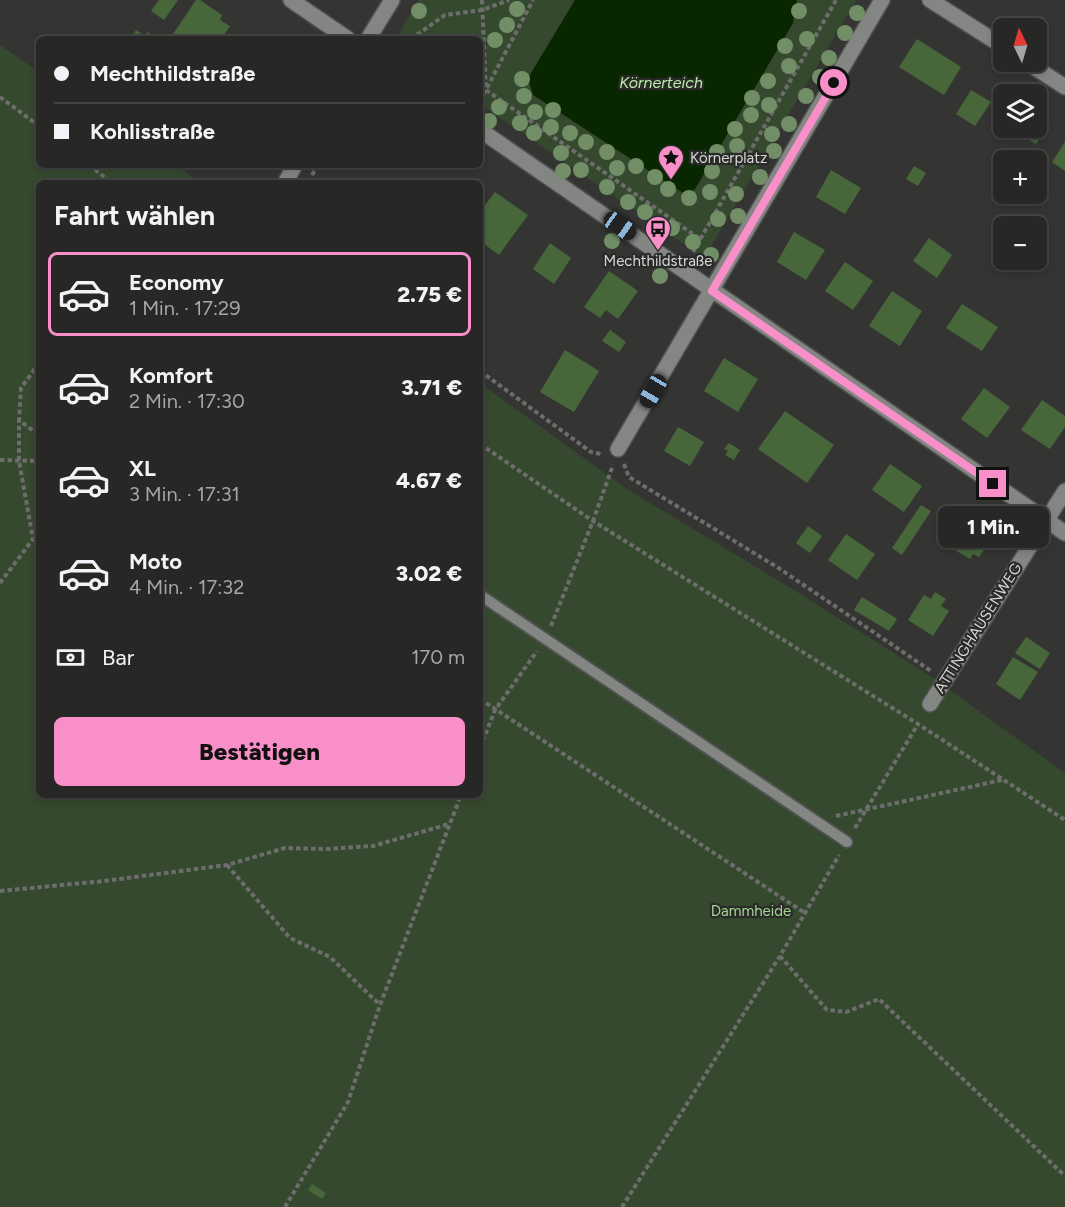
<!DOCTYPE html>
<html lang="de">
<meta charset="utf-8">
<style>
body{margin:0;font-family:Figtree,sans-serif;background:#333432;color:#f1f3f6;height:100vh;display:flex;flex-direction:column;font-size:22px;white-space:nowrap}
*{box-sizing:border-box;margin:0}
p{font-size:20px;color:#a4a6a7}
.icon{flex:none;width:33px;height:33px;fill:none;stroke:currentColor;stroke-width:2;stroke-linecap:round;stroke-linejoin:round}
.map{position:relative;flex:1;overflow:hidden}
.sheet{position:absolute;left:36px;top:180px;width:447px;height:618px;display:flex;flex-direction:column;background:#272826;border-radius:9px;box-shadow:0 3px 9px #0003,0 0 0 2px #434443}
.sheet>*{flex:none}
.guide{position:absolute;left:36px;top:36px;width:447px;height:132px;border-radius:9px;box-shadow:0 3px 9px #0003,0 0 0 2px #434443;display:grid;align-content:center;height:132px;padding:0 18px;background:#272826}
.needle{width:39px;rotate:355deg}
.fabs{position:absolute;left:993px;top:18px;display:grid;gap:12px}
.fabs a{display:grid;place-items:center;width:54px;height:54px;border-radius:9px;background:#272826;box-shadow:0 3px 9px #0003,0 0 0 2px #434443;font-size:30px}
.end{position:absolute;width:27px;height:27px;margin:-14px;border:8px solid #f98fc8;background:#111;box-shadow:0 0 0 3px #111}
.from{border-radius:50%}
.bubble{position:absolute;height:42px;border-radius:9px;background:#272826;box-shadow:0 3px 9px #0003,0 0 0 2px #434443;font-size:20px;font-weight:800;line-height:42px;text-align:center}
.car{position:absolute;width:18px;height:36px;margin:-18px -9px;border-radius:8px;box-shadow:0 0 4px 2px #0007;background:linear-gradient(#222 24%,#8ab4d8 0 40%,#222 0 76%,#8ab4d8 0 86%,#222 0)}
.guide b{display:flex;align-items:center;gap:21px;height:57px;font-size:22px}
.guide b+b{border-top:2px solid #434443}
.guide i{width:15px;height:15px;background:#f1f3f6}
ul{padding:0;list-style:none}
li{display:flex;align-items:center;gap:18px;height:84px;margin:0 12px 9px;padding:0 6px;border:3px solid transparent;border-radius:9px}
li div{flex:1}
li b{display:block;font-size:22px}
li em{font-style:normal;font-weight:800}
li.current{border-color:#f98fc8}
li>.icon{width:54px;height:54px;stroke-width:1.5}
h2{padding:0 18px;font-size:27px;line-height:72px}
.pay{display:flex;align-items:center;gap:15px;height:66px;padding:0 18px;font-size:22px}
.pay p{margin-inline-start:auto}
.action{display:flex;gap:12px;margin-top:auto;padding:12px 18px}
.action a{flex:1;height:69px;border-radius:9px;background:#f98fc8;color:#111;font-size:24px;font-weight:800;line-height:69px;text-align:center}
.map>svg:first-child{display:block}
.green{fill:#35492e}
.water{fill:#082600}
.building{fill:#47673b}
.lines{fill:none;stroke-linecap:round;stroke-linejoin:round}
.lane-casing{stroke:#4f514f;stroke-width:14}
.street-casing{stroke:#4f514f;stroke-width:18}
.secondary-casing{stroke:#4f514f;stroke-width:18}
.path{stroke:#6d6e6c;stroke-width:4;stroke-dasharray:4.5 3;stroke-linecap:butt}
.lane{stroke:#848683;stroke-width:10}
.street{stroke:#848683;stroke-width:15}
.secondary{stroke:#848683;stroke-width:15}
.tree{fill:#728e67}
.route{stroke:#f98fc8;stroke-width:8}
.labels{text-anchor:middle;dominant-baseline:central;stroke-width:4.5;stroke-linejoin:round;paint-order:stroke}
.poi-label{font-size:15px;fill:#d5d7d5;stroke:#2a2b29;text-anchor:start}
.street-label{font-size:15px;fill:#d5d7d5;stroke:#2a2b29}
.park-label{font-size:15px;fill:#a4d692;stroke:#2a2b29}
.water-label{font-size:16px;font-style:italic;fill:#baeda8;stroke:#2a2b29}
</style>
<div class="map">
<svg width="1065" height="1207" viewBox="0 0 1065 1207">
<rect width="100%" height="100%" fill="#343533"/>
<g class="green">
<polygon points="418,0 575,0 529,78 689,193 695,189 793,23 797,0 856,0 704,258 480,104 480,39 396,39"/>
<polygon points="0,45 39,72 39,165 175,165 201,183 39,183 39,795 480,795 480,383 627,489 794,590 930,676 1065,773 1065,1207 0,1207"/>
</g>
<polygon class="water" points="575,0 797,0 793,23 695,189 689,193 683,193 533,95 528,78"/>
<g class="building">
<polygon points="159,0 178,0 164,20 151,11"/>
<polygon points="196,0 200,0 222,15 220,20 230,26 221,39 175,39 171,37"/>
<polygon points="136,30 145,36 147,32 153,36 151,39 130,39"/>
<polygon points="917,39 961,67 944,95 899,67"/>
<polygon points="971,90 991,102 975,126 956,114"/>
<polygon points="1036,112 1050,120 1036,144 1009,128 1036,128"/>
<polygon points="1065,142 1065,171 1052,162"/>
<polygon points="914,166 926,173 918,186 906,179"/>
<polygon points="831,170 861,188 845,214 816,197"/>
<polygon points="495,192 528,215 499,255 480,241 480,212"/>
<polygon points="794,232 825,250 806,280 777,262"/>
<polygon points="929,238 952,255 937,278 913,261"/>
<polygon points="550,243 571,258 554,284 533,269"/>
<polygon points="845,262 873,281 853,310 825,291"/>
<polygon points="609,271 638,291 618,319 606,310 600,318 584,307"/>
<polygon points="892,291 922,311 900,346 869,326"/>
<polygon points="962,304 998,327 982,351 946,328"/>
<polygon points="610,330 626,342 619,352 602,341"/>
<polygon points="565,350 599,371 574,412 540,392"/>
<polygon points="724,358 758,379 738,412 704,391"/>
<polygon points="984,388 1010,407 987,438 961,419"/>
<polygon points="1042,400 1065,416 1065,427 1050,449 1021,430"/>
<polygon points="785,411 834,445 807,483 758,449"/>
<polygon points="678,427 704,442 690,466 664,451"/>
<polygon points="729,443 740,450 734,460 725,455 728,451 724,449"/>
<polygon points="890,464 922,486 904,512 872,490"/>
<polygon points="921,505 931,511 902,555 892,548"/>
<polygon points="968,518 994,535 979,557 973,554 970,559 955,550 959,544 954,541"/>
<polygon points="808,526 822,536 810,553 796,543"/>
<polygon points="846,534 875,554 857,580 828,560"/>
<polygon points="935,592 946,599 941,606 949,611 933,636 908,620 924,595 931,599"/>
<polygon points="862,597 897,619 889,631 854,610"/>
<polygon points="1026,637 1050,653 1040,669 1015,653"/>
<polygon points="1013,657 1038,672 1020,700 996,684"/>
<polygon points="312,1184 326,1193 322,1199 308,1190"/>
</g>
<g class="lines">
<defs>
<polyline id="lane" points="480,595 847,842"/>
<g id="street">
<polyline points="930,0 1004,47"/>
<polyline points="368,39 392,0"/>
<polyline points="1026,62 1065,87"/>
<polyline points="285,183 295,165"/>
<polyline points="618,449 882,0"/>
<polyline points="930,704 1065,491"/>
</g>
<g id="secondary">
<polyline points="291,0 348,39"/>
<polyline points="480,130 1065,533"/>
</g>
</defs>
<use href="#lane" class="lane-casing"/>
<use href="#street" class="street-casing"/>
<use href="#secondary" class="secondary-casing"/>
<g class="path">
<polyline points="482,0 486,90 700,239"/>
<polyline points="411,39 445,15 482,10 509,0"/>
<polyline points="0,97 39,126"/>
<polyline points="480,101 533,0"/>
<polyline points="89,165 112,183"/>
<polyline points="312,175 318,165"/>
<polyline points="693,252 836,0"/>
<polyline points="39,363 21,388 19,420 39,435"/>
<polyline points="480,371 591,452 601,454"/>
<polyline points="480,444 593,521 918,724 1065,820"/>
<polyline points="0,460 39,461"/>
<polyline points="624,464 629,477 777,567 931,671"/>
<polyline points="0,583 33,539 19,461 19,420"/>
<polyline points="551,626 593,521 613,465"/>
<polyline points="480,699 805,913"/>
<polyline points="480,748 495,710 537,651"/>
<polyline points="836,816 1002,780"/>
<polyline points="855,828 918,724"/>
<polyline points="227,865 290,938 330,957 380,1005"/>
<polyline points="0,891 104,881 227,865 285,848 325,849 373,846 449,824"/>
<polyline points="780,956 827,1010 846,1012 879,999 1065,1176"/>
<polyline points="285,1207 348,1102 380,1005 461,795"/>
<polyline points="622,1207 780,956 839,855"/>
</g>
<use href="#lane" class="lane"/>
<use href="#street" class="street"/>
<use href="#secondary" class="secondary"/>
</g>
<g class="tree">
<circle cx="517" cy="9" r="8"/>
<circle cx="419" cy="11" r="8"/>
<circle cx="799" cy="11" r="8"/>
<circle cx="857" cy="13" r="8"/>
<circle cx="507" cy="25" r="8"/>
<circle cx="845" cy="33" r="8"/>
<circle cx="807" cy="39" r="8"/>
<circle cx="495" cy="40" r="8"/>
<circle cx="785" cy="46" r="8"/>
<circle cx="829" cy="58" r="8"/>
<circle cx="789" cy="66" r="8"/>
<circle cx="820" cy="77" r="8"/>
<circle cx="522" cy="79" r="8"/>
<circle cx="768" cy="81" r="8"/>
<circle cx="524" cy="96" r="8"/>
<circle cx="806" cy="96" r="8"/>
<circle cx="752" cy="98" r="8"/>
<circle cx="769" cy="105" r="8"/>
<circle cx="499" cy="107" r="8"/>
<circle cx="553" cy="110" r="8"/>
<circle cx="535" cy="112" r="8"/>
<circle cx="751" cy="115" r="8"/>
<circle cx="489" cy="121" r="8"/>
<circle cx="520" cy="123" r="8"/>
<circle cx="789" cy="124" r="8"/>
<circle cx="551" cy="127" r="8"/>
<circle cx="735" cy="129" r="8"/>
<circle cx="534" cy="133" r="8"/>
<circle cx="570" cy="133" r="8"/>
<circle cx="772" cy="134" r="8"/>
<circle cx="586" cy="142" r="8"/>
<circle cx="737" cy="146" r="8"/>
<circle cx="774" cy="151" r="8"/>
<circle cx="607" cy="152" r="8"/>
<circle cx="717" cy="152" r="8"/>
<circle cx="561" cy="153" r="8"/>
<circle cx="636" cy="166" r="8"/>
<circle cx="617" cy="168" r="8"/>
<circle cx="581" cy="170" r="8"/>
<circle cx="563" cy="171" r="8"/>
<circle cx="712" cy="171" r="8"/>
<circle cx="655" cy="177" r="8"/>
<circle cx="760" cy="177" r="8"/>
<circle cx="607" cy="187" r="8"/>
<circle cx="668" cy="189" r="8"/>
<circle cx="710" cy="192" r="8"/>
<circle cx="736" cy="194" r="8"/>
<circle cx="689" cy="198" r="8"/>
<circle cx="628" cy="202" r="8"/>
<circle cx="645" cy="212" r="8"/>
<circle cx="738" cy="216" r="8"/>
<circle cx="718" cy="219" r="8"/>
<circle cx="672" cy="228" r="8"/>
<circle cx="612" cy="241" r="8"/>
<circle cx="693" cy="242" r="8"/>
<circle cx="711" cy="255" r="8"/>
<circle cx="660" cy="276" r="8"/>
</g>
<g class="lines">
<polyline class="route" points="834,83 712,291 993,484"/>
</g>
<defs>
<symbol id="sight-pin" viewBox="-11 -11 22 30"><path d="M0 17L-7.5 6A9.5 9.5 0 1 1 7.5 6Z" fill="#f98fc8" stroke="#2a2b29"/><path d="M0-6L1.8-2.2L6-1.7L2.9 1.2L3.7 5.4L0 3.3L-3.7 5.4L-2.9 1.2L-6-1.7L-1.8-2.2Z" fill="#111"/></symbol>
<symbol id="bus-pin" viewBox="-11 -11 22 30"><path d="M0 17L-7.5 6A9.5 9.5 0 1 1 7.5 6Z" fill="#f98fc8" stroke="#2a2b29"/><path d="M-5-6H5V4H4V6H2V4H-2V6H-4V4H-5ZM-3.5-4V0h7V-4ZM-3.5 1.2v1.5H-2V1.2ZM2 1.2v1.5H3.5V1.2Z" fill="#111"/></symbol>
</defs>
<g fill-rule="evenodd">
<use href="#sight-pin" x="656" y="143" width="30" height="40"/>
<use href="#bus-pin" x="643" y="214" width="30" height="40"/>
</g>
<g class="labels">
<g class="poi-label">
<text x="690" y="158">Körnerplatz</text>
<text x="658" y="261" text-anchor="middle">Mechthildstraße</text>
</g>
<g class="street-label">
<text transform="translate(978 628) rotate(-58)">ATTINGHAUSENWEG</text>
</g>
<g class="park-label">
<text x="751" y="911">Dammheide</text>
</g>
<g class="water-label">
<text x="661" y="82">Körnerteich</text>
</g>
</g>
</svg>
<div class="fabs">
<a><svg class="needle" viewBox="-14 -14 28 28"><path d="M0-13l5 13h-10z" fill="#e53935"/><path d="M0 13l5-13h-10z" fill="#a4a6a7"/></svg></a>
<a><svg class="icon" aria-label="layers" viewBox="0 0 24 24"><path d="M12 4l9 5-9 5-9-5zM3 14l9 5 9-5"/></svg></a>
<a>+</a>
<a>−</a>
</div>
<i class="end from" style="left:834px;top:83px"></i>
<i class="end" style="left:993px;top:484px"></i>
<div class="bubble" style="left:938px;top:506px;width:111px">1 Min.</div>
<i class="car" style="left:620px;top:226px;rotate:125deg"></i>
<i class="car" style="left:653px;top:391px;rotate:210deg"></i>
<div class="guide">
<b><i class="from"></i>Mechthildstraße</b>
<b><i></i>Kohlisstraße</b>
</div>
<section class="sheet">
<h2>Fahrt wählen</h2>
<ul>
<li class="current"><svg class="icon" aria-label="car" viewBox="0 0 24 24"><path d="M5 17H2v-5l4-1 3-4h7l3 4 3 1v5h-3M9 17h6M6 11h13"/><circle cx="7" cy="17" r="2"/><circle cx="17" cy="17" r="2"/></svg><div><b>Economy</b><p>1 Min. · 17:29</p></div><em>2.75 €</em></li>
<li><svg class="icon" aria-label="car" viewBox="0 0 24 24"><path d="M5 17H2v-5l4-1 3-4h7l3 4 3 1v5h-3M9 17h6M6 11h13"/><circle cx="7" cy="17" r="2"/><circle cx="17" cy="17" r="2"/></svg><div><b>Komfort</b><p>2 Min. · 17:30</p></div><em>3.71 €</em></li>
<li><svg class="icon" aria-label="car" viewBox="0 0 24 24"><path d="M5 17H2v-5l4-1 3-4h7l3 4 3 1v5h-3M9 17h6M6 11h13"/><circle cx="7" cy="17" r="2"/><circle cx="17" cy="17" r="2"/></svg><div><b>XL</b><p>3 Min. · 17:31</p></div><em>4.67 €</em></li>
<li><svg class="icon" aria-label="car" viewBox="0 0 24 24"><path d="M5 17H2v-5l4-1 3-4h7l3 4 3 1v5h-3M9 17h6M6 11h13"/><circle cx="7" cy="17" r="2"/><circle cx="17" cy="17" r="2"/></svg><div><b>Moto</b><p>4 Min. · 17:32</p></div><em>3.02 €</em></li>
</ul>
<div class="pay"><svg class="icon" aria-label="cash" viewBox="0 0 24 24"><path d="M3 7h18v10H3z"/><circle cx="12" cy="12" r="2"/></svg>Bar<p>170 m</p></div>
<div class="action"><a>Bestätigen</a></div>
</section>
</div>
